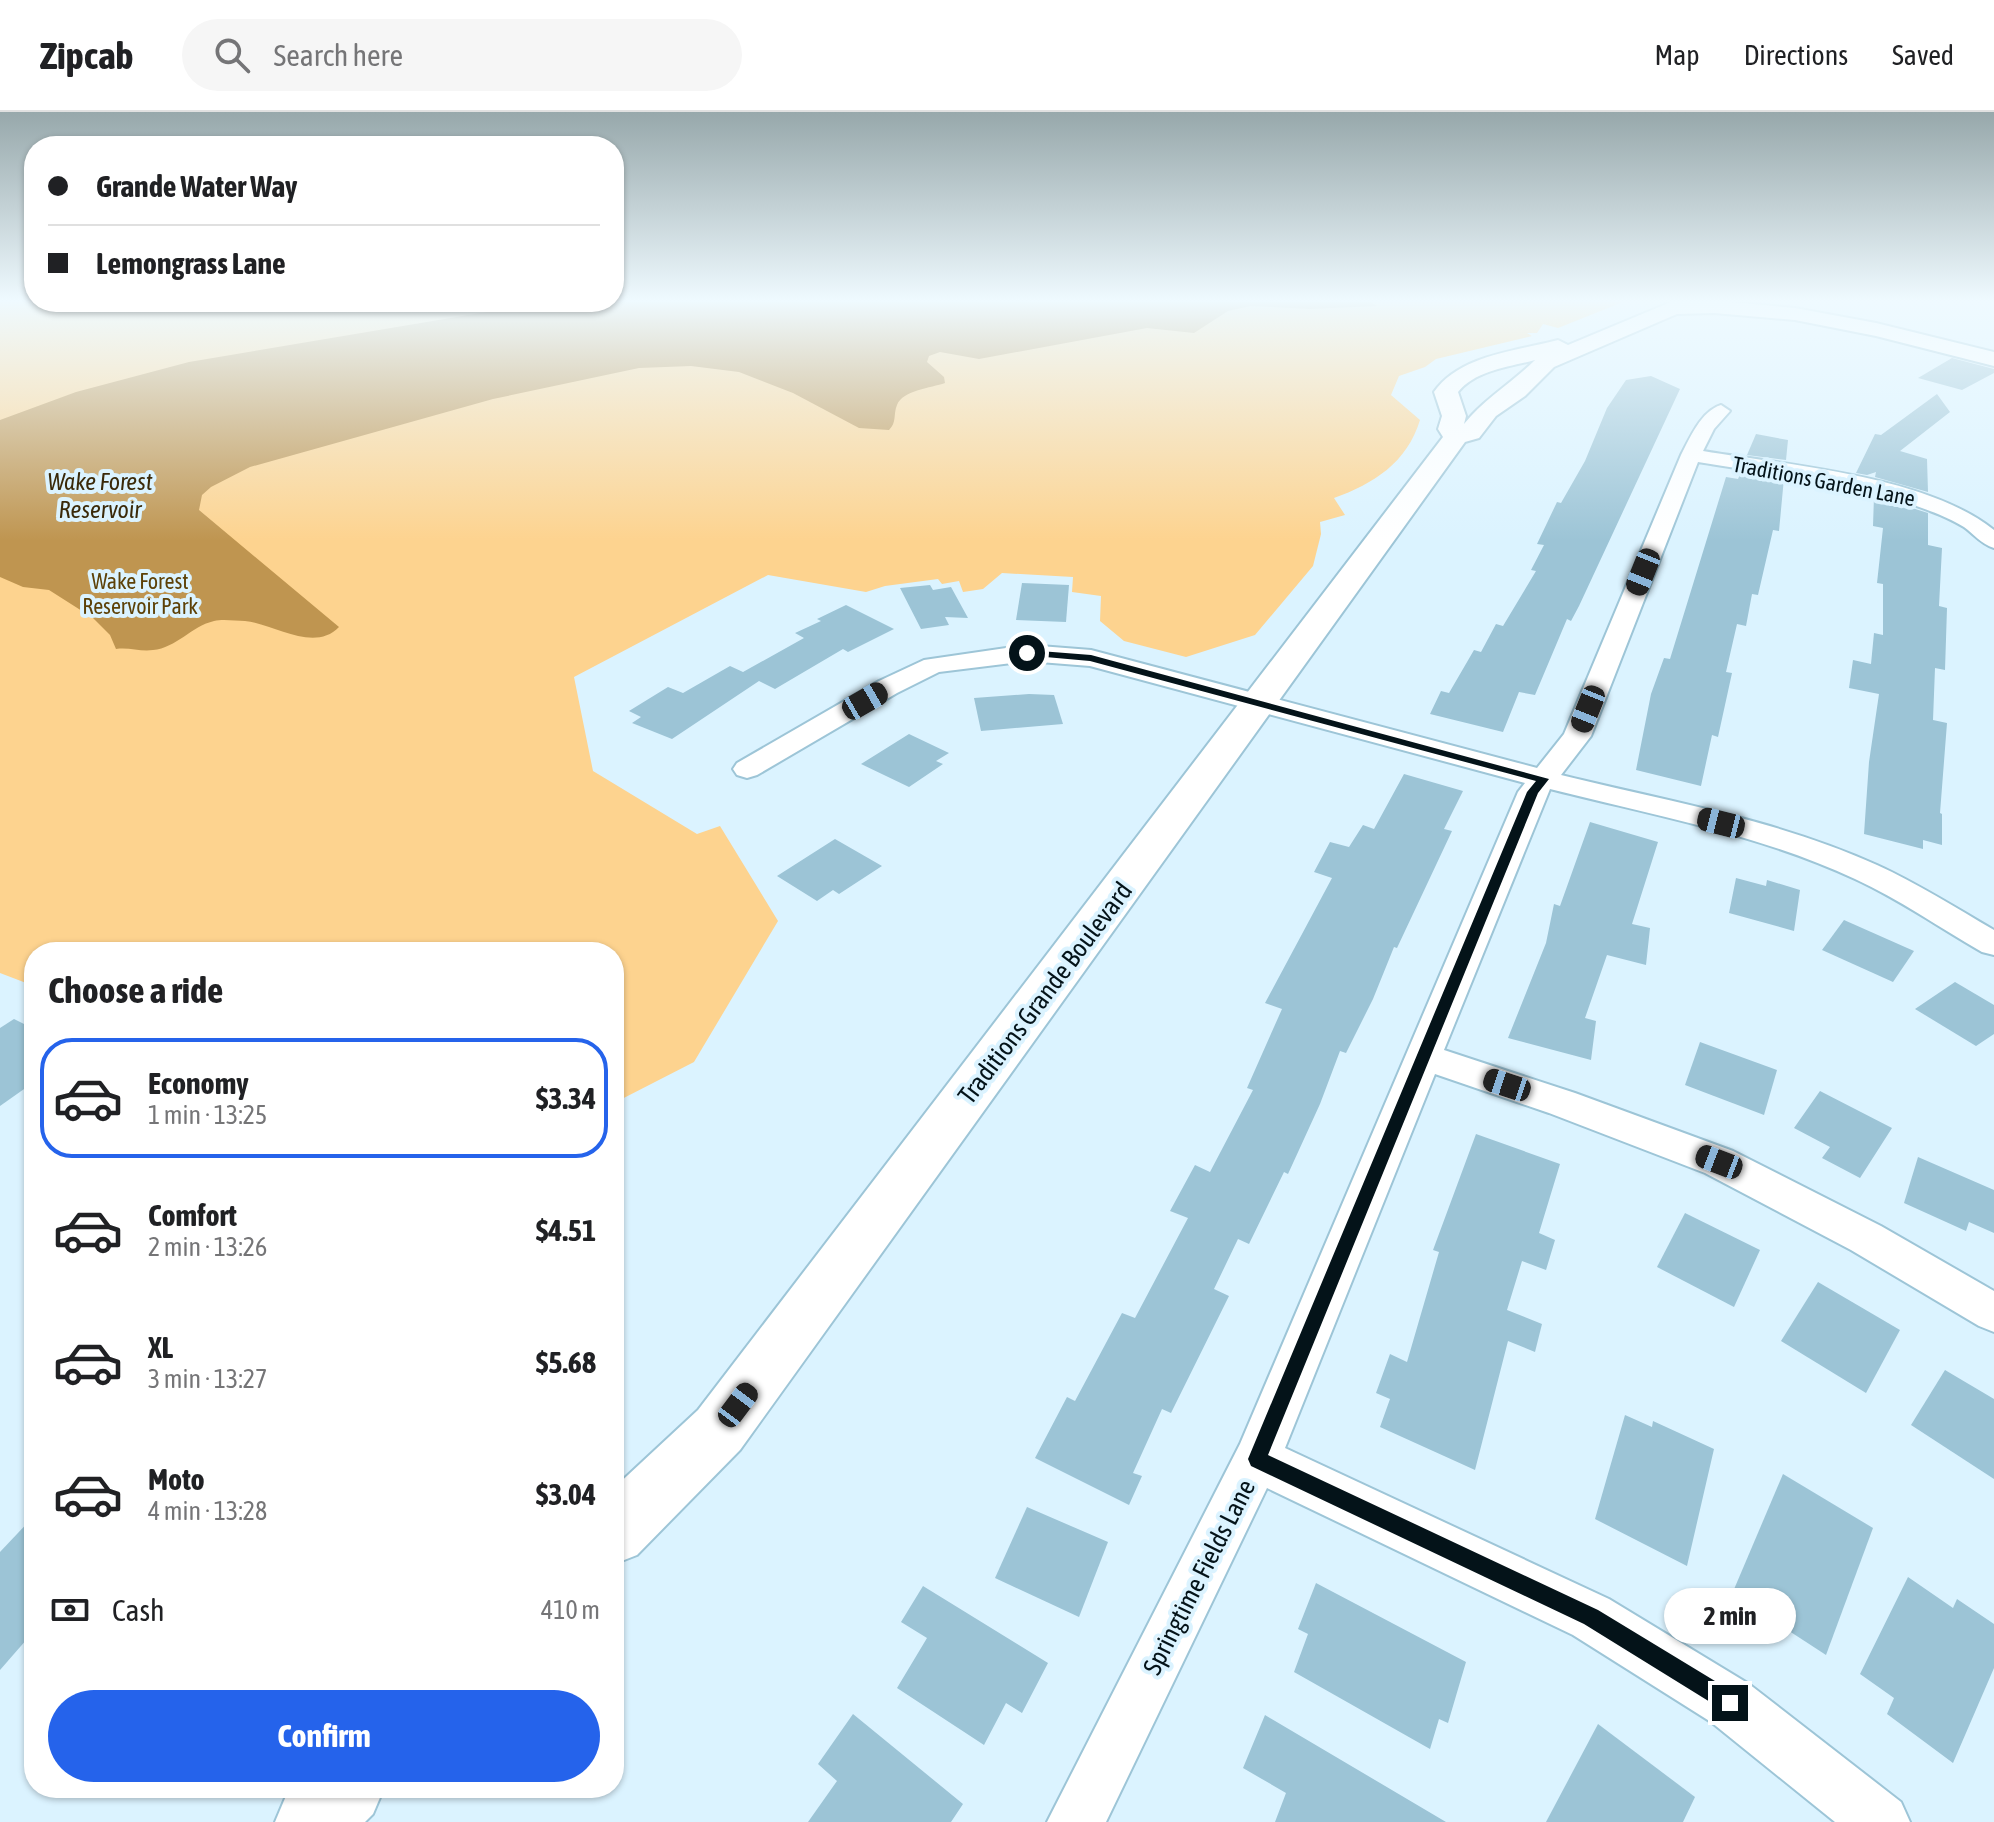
<!DOCTYPE html>
<meta charset="utf-8">
<style>
body{margin:0;font-family:"Asap Condensed",sans-serif;background:#f6f6f6;color:#202124;height:100vh;display:flex;flex-direction:column;font-size:30px;white-space:nowrap}
*{box-sizing:border-box;margin:0}
p{font-size:26px;color:#757577}
.icon{flex:none;width:44px;height:44px;fill:none;stroke:currentColor;stroke-width:2;stroke-linecap:round;stroke-linejoin:round}
.map{position:relative;flex:1;overflow:hidden}
.sheet{position:absolute;left:24px;top:830px;width:600px;height:856px;display:flex;flex-direction:column;background:#fff;border-radius:32px;box-shadow:0 2px 6px #0004}
.sheet>*{flex:none}
.top-card{position:absolute;left:24px;top:24px;width:600px;height:176px;border-radius:32px;box-shadow:0 2px 6px #0004;display:grid;align-content:center;height:176px;padding:0 24px;background:#fff}
.end{position:absolute;width:36px;height:36px;margin:-18px;border:10px solid #041319;background:#fff;box-shadow:0 0 0 4px #fff}
.from{border-radius:50%}
.bubble{position:absolute;height:56px;border-radius:28px;background:#fff;box-shadow:0 2px 6px #0004;font-size:26px;font-weight:700;line-height:56px;text-align:center}
.car{position:absolute;width:24px;height:48px;margin:-24px -12px;border-radius:10px;box-shadow:0 0 6px 2px #0007;background:linear-gradient(#222 24%,#8ab4d8 0 40%,#222 0 76%,#8ab4d8 0 86%,#222 0)}
.top-card b{display:flex;align-items:center;gap:28px;height:76px;font-size:30px}
.top-card b+b{border-top:2px solid #e0e0e0}
.top-card i{width:20px;height:20px;background:#202124}
ul{padding:0;list-style:none}
li{display:flex;align-items:center;gap:24px;height:120px;margin:0 16px 12px;padding:0 8px;border:4px solid transparent;border-radius:32px}
li div{flex:1}
li b{display:block;font-size:30px}
li em{font-style:normal;font-weight:700}
li.active{border-color:#2563eb}
li>.icon{width:72px;height:72px;stroke-width:1.5}
h2{padding:0 24px;font-size:36px;line-height:96px}
.pay{display:flex;align-items:center;gap:20px;height:88px;padding:0 24px;font-size:30px}
.pay p{margin-inline-start:auto}
.action{display:flex;gap:16px;margin-top:auto;padding:16px 24px}
.action a{flex:1;height:92px;border-radius:48px;background:#2563eb;color:#fff;font-size:32px;font-weight:700;line-height:92px;text-align:center}
header{display:flex;align-items:center;gap:48px;box-sizing:border-box;height:112px;padding:0 40px;background:#fff;border-bottom:2px solid #e0e0e0}
header strong{font-size:38px}
nav{display:flex;gap:44px;margin-inline-start:auto;font-size:28px}
.search{width:560px;height:72px;background:#f6f6f6;display:flex;align-items:center;gap:20px;box-sizing:border-box;padding:0 28px;border-radius:44px;color:#757577;font-size:30px}
.map>svg:first-child{display:block}
.green{fill:#fdd38f}
.water{fill:#bf9550}
.building{fill:#9cc4d6}
.lines{fill:none;stroke-linecap:round;stroke-linejoin:round}
.minor-casing{stroke:#9dc5d7;stroke-width:4}
.major-casing{stroke:#9dc5d7;stroke-width:4}
.minor{fill:#fff;fill-rule:evenodd}
.major{fill:#fff;fill-rule:evenodd}
.route{fill:#041319}
.labels{text-anchor:middle;dominant-baseline:central;stroke-width:8;stroke-linejoin:round;paint-order:stroke}
.far-street-label{font-size:22px;fill:#041319;stroke:#dbf3ff}
.far-park-label{font-size:22px;fill:#5d4107;stroke:#dbf3ff}
.far-water-label{font-size:24px;font-style:italic;fill:#3a2909;stroke:#dbf3ff}
.street-label{font-size:26px;fill:#041319;stroke:#dbf3ff}
</style>
<header>
<strong>Zipcab</strong>
<div class="search"><svg class="icon" aria-label="search" viewBox="0 0 24 24"><circle cx="10" cy="10" r="6"/><path d="M15 15l6 6"/></svg>Search here</div>
<nav><a>Map</a><a>Directions</a><a>Saved</a></nav>
</header>
<div class="map">
<svg width="1994" height="1710" viewBox="0 0 1994 1710">
<rect width="100%" height="100%" fill="#dbf3ff"/>
<path class="green" d="M 0,190 L 1623,190 L 1558,216 L 1543,212 L 1537,221 L 1527,221 L 1532,224 L 1436,247 L 1425,255 L 1399,264 L 1391,283 L 1420,308 C 1407,351 1373,372 1334,386 L 1345,403 L 1320,410 L 1321,422 L 1313,454 L 1255,523 L 1186,545 L 1124,529 L 1100,509 L 1101,484 L 1072,480 L 1073,465 L 1002,461 L 983,477 L 963,480 L 959,469 L 942,472 L 938,467 L 885,474 L 866,480 L 768,463 L 574,565 L 593,659 L 697,722 L 720,714 L 778,809 L 694,950 L 614,991 L 614,840 L 34,840 L 34,874 L 0,861 Z"/>
<path class="water" d="M 546,190 L 1370,190 L 1377,194 L 1310,197 L 1251,194 L 1228,199 L 1194,221 L 1147,216 L 979,247 L 940,240 L 929,244 L 927,250 L 944,265 L 945,271 C 931,276 903,278 897,293 C 893,303 897,310 889,318 L 859,316 L 793,281 L 739,260 L 691,254 L 639,256 L 493,287 L 250,355 L 211,375 L 202,383 L 199,398 L 339,515 C 314,541 274,512 245,509 C 236,509 223,507 214,509 C 192,514 176,536 153,538 C 141,540 129,535 116,537 L 110,523 L 93,506 L 49,478 L 23,475 L 0,465 L 0,308 L 76,280 L 189,250 Z"/>
<g class="building">
<polygon points="1952,246 1994,257 1994,261 1962,278 1918,266"/>
<polygon points="1651,264 1680,277 1579,494 1571,509 1567,507 1535,583 1519,580 1503,620 1430,602 1441,579 1449,581 1474,538 1481,540 1496,512 1503,514 1536,459 1531,458 1544,433 1537,432 1557,390 1561,391 1585,349 1607,296 1626,268"/>
<polygon points="1937,282 1950,300 1900,339 1927,347 1928,380 1875,365 1876,360 1867,363 1856,361 1875,322 1881,323"/>
<polygon points="1756,322 1788,328 1786,348 1747,343"/>
<polygon points="1741,360 1784,366 1779,419 1773,418 1758,483 1752,482 1746,514 1737,512 1726,560 1732,561 1718,625 1712,623 1701,674 1636,658 1651,582 1664,546 1670,547 1726,365 1738,367"/>
<polygon points="1874,384 1928,401 1928,433 1942,436 1939,494 1947,496 1945,558 1935,556 1933,608 1947,611 1940,701 1942,702 1942,733 1923,728 1923,737 1864,722 1869,650 1879,582 1849,576 1853,548 1871,552 1874,521 1883,523 1883,472 1877,471 1883,416 1873,414"/>
<polygon points="1022,471 1069,473 1066,510 1016,508"/>
<polygon points="930,473 933,478 951,475 968,506 945,505 949,513 921,517 900,476"/>
<polygon points="846,493 894,517 848,540 843,537 775,577 759,569 672,627 632,611 641,605 629,599 668,575 683,581 730,554 743,560 804,526 795,521 821,509 817,507"/>
<polygon points="1029,582 1054,583 1063,612 981,619 974,586"/>
<polygon points="909,622 949,641 936,649 943,652 909,675 861,652"/>
<polygon points="1404,662 1463,679 1444,717 1452,719 1397,836 1394,835 1373,887 1346,941 1340,939 1320,992 1288,1062 1284,1060 1249,1132 1238,1127 1214,1177 1229,1184 1171,1301 1162,1297 1133,1361 1142,1364 1129,1393 1035,1346 1067,1285 1075,1289 1122,1201 1135,1206 1188,1106 1170,1099 1195,1053 1210,1060 1253,978 1247,976 1282,897 1265,891 1332,766 1314,760 1330,730 1349,735 1363,713 1374,717"/>
<polygon points="1590,710 1658,730 1632,812 1650,816 1646,853 1607,843 1585,906 1596,909 1591,948 1508,926 1546,831 1554,792 1560,794"/>
<polygon points="835,727 882,754 839,782 833,778 817,789 777,764"/>
<polygon points="1736,766 1766,774 1767,768 1800,778 1794,819 1729,801"/>
<polygon points="1844,808 1914,839 1893,870 1822,838"/>
<polygon points="1955,870 1994,893 1994,922 1976,934 1915,897"/>
<polygon points="14,907 34,917 34,970 0,994 0,916"/>
<polygon points="1700,930 1777,958 1764,1003 1685,973"/>
<polygon points="1820,979 1892,1016 1860,1066 1822,1046 1830,1035 1794,1016"/>
<polygon points="1476,1022 1560,1052 1539,1121 1555,1128 1546,1158 1522,1149 1507,1198 1542,1212 1535,1240 1508,1229 1475,1358 1380,1315 1390,1287 1376,1281 1390,1242 1407,1250 1439,1140 1433,1138"/>
<polygon points="1918,1045 1994,1078 1994,1121 1969,1110 1966,1119 1904,1091"/>
<polygon points="1685,1101 1760,1138 1734,1195 1657,1155"/>
<polygon points="1818,1170 1900,1218 1866,1281 1781,1229"/>
<polygon points="1945,1258 1994,1287 1994,1367 1911,1313"/>
<polygon points="1625,1303 1652,1315 1653,1309 1714,1337 1687,1454 1595,1407"/>
<polygon points="1783,1362 1873,1416 1826,1543 1732,1482"/>
<polygon points="1027,1395 1108,1430 1079,1505 995,1466"/>
<polygon points="34,1404 34,1519 0,1558 0,1440"/>
<polygon points="1908,1465 1953,1496 1957,1487 1994,1512 1994,1556 1953,1651 1887,1602 1894,1586 1860,1562"/>
<polygon points="1316,1471 1466,1550 1448,1611 1439,1607 1430,1637 1294,1560 1308,1522 1298,1517"/>
<polygon points="923,1474 1048,1551 1022,1601 1006,1591 984,1633 897,1576 927,1526 901,1510"/>
<polygon points="853,1602 963,1692 951,1710 808,1710 837,1669 818,1652"/>
<polygon points="1265,1603 1446,1710 1275,1710 1286,1681 1243,1656"/>
<polygon points="1598,1612 1695,1685 1683,1710 1546,1710"/>
</g>
<g class="lines">
<defs>
<path id="minor" d="M 1721,293 L 1730,299 L 1714,317 L 1703,339 C 1788,353 1927,364 1994,418 L 1994,436 C 1981,432 1974,422 1964,415 C 1954,409 1941,403 1930,399 C 1857,370 1775,363 1698,350 L 1591,624 L 1561,663 C 1667,689 1778,708 1877,753 C 1917,771 1956,796 1994,818 L 1994,843 L 1982,840 C 1940,816 1899,787 1855,767 C 1759,722 1652,703 1550,677 L 1444,938 L 1575,981 L 1733,1039 L 1881,1114 L 1994,1179 L 1994,1220 L 1979,1214 L 1851,1138 L 1705,1061 L 1549,1001 L 1435,962 L 1285,1336 L 1609,1487 L 1749,1572 L 1901,1690 L 1910,1710 L 1835,1710 L 1711,1610 L 1573,1523 L 1267,1376 L 1106,1710 L 1047,1710 L 1240,1332 L 1518,680 L 1525,671 L 1090,554 L 1027,549 L 939,560 L 897,581 L 757,663 L 747,666 L 737,663 L 733,657 L 737,651 L 879,569 L 924,548 L 1027,533 L 1091,538 L 1537,656 L 1564,622 L 1681,343 C 1690,326 1701,299 1721,293 Z"/>
<g id="major">
<path d="M 1671,190 L 1730,190 L 1795,196 L 1876,211 L 1994,240 L 1994,254 L 1876,224 L 1795,208 L 1714,201 L 1677,202 L 1554,255 L 1525,284 L 1496,304 L 1479,326 L 1465,330 L 740,1338 L 637,1443 L 614,1452 L 614,1376 L 698,1298 L 1443,325 L 1438,317 L 1442,304 L 1434,280 C 1460,243 1516,239 1558,228 L 1568,233 ZM 1535,248 C 1512,271 1484,287 1464,312 L 1466,304 L 1458,280 C 1476,258 1509,255 1535,248 Z"/>
<polygon points="294,1676 384,1676 373,1702 365,1710 275,1710 286,1684"/>
</g>
</defs>
<use href="#minor" class="minor-casing"/>
<use href="#major" class="major-casing"/>
<use href="#minor" class="minor"/>
<use href="#major" class="major"/>
</g>
<linearGradient id="sky" x2="0" y2="1"><stop stop-color="#97a8ab"/><stop offset="0.44" stop-color="#effaff"/><stop offset="1" stop-color="#effaff" stop-opacity="0"/></linearGradient>
<rect width="1994" height="429" fill="url(#sky)"/>
<polygon class="route" points="1027,538 1091,543 1549,667 1538,681 1268,1343 1598,1498 1738,1583 1741,1591 1738,1598 1730,1601 1723,1598 1584,1512 1251,1354 1248,1347 1527,680 1536,669 1090,549 1023,543"/>
<g class="labels">
<g class="far-street-label">
<text transform="translate(1824 369) rotate(11)">Traditions Garden Lane</text>
</g>
<g class="far-park-label">
<text x="140" y="469">Wake Forest<tspan x="140" dy="25">Reservoir Park</tspan></text>
</g>
<g class="far-water-label">
<text x="100" y="369">Wake Forest<tspan x="100" dy="28">Reservoir</tspan></text>
</g>
<g class="street-label">
<text transform="translate(1045 881) rotate(-53)">Traditions Grande Boulevard</text>
<text transform="translate(1199 1465) rotate(-63)">Springtime Fields Lane</text>
</g>
</g>
</svg>
<i class="end from" style="left:1027px;top:541px"></i>
<i class="end" style="left:1730px;top:1591px"></i>
<div class="bubble" style="left:1664px;top:1476px;width:132px">2 min</div>
<i class="car" style="left:1643px;top:460px;rotate:202deg"></i>
<i class="car" style="left:865px;top:589px;rotate:60deg"></i>
<i class="car" style="left:1588px;top:597px;rotate:202deg"></i>
<i class="car" style="left:1721px;top:711px;rotate:284deg"></i>
<i class="car" style="left:1507px;top:973px;rotate:288deg"></i>
<i class="car" style="left:1719px;top:1050px;rotate:291deg"></i>
<i class="car" style="left:738px;top:1293px;rotate:37deg"></i>
<div class="top-card">
<b><i class="from"></i>Grande Water Way</b>
<b><i></i>Lemongrass Lane</b>
</div>
<section class="sheet">
<h2>Choose a ride</h2>
<ul>
<li class="active"><svg class="icon" aria-label="car" viewBox="0 0 24 24"><path d="M5 17H2v-5l4-1 3-4h7l3 4 3 1v5h-3M9 17h6M6 11h13"/><circle cx="7" cy="17" r="2"/><circle cx="17" cy="17" r="2"/></svg><div><b>Economy</b><p>1 min · 13:25</p></div><em>$3.34</em></li>
<li><svg class="icon" aria-label="car" viewBox="0 0 24 24"><path d="M5 17H2v-5l4-1 3-4h7l3 4 3 1v5h-3M9 17h6M6 11h13"/><circle cx="7" cy="17" r="2"/><circle cx="17" cy="17" r="2"/></svg><div><b>Comfort</b><p>2 min · 13:26</p></div><em>$4.51</em></li>
<li><svg class="icon" aria-label="car" viewBox="0 0 24 24"><path d="M5 17H2v-5l4-1 3-4h7l3 4 3 1v5h-3M9 17h6M6 11h13"/><circle cx="7" cy="17" r="2"/><circle cx="17" cy="17" r="2"/></svg><div><b>XL</b><p>3 min · 13:27</p></div><em>$5.68</em></li>
<li><svg class="icon" aria-label="car" viewBox="0 0 24 24"><path d="M5 17H2v-5l4-1 3-4h7l3 4 3 1v5h-3M9 17h6M6 11h13"/><circle cx="7" cy="17" r="2"/><circle cx="17" cy="17" r="2"/></svg><div><b>Moto</b><p>4 min · 13:28</p></div><em>$3.04</em></li>
</ul>
<div class="pay"><svg class="icon" aria-label="cash" viewBox="0 0 24 24"><path d="M3 7h18v10H3z"/><circle cx="12" cy="12" r="2"/></svg>Cash<p>410 m</p></div>
<div class="action"><a>Confirm</a></div>
</section>
</div>
